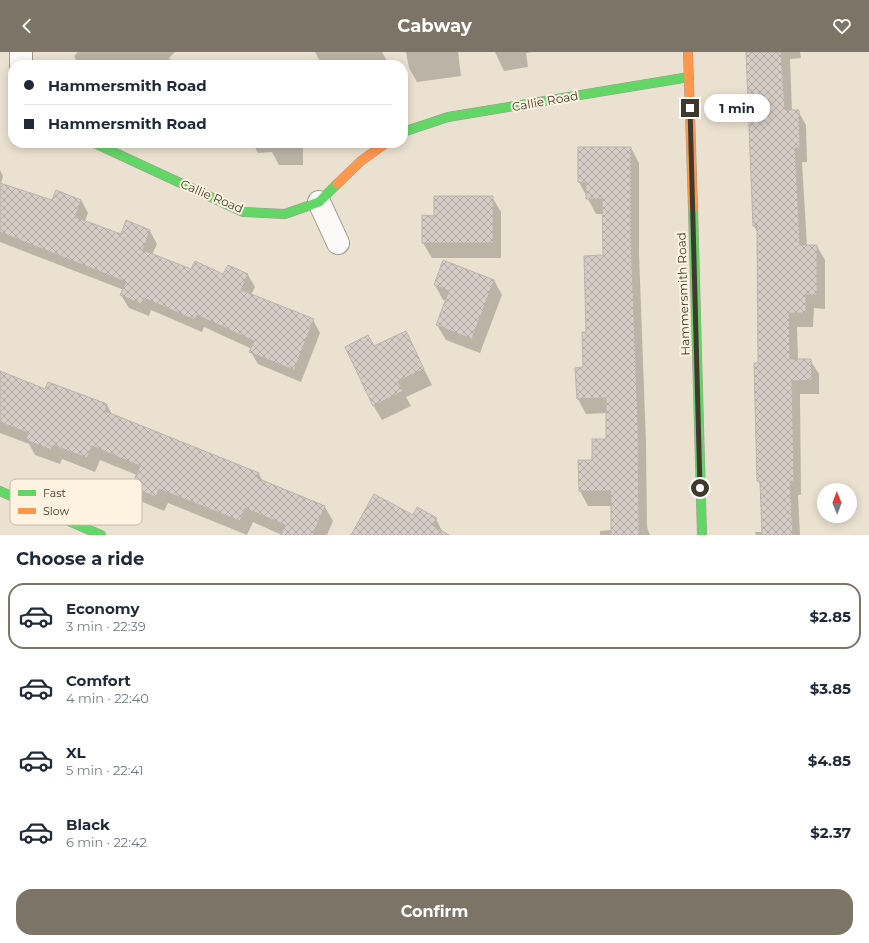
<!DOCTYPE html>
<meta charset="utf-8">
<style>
body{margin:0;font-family:Montserrat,sans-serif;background:#f6f6f7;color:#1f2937;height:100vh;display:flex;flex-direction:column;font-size:15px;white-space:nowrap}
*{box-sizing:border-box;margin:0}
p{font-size:13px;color:#747a83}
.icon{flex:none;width:22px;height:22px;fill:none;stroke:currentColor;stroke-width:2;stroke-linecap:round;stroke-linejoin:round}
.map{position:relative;height:483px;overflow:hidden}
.side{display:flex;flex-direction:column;background:#fff;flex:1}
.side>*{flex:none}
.top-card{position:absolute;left:8px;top:8px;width:400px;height:88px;border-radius:16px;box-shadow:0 2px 10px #0003;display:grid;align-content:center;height:88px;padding:0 16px;background:#fff}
.needle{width:26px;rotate:359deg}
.controls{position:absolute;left:817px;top:431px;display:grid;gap:8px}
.controls a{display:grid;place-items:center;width:40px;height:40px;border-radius:50%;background:#fff;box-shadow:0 2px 10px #0003;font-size:20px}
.end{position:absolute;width:18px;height:18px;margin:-9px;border:5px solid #40392d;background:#fff;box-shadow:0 0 0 2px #fff}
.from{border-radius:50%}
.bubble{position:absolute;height:28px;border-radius:14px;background:#fff;box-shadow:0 2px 10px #0003;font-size:13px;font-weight:700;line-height:28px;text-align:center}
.top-card b{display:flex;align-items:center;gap:14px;height:38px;font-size:15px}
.top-card b+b{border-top:1px solid #e0e1e3}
.top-card i{width:10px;height:10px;background:#1f2937}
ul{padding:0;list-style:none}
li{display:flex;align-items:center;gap:12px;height:66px;margin:0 8px 6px;padding:0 8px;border:2px solid transparent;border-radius:16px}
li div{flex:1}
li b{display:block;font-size:15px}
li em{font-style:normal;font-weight:700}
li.on{border-color:#7c7466}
li>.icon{width:36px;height:36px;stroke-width:1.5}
h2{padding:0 16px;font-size:18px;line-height:48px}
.button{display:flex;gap:8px;margin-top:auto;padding:8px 16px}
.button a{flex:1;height:46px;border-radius:16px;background:#7c7466;color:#fff;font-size:16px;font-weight:700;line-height:46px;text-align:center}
header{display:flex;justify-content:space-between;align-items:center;height:52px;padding:0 16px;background:#7c7466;color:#fff;font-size:18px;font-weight:700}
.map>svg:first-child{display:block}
.shadow{fill:#0003}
.building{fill:url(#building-cross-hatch);stroke:#bdb3ad}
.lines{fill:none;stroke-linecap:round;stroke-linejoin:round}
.street-casing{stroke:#a0998c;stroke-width:24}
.fast-casing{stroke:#a0998c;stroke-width:10}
.slow-casing{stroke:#a0998c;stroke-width:10}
.street{stroke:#fcfaf8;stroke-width:22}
.fast{stroke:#63d668;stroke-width:9}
.slow{stroke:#ff974d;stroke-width:9}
.route{stroke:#40392d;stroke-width:5}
.labels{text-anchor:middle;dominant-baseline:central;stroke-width:4;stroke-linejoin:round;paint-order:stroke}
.street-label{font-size:12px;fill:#40392d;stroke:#fdf3e0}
.key{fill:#fdf3e0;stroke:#c4bbaa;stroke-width:1}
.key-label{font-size:11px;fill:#40392d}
</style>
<header><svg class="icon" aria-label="back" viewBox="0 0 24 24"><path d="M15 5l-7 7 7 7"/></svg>Cabway<svg class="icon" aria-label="heart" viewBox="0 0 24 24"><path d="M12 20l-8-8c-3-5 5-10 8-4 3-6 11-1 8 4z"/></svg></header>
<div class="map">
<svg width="869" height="483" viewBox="0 0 869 483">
<defs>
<pattern id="building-cross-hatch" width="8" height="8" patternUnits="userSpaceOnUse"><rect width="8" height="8" fill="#d7cdc7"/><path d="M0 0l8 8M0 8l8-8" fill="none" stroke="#b0a7a2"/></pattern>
</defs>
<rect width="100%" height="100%" fill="#eae1d0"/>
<g class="shadow">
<polygon points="78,0 175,0 169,6 174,13 79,13 74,4"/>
<polygon points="315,0 382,0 389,13 322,13"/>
<polygon points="406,0 458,0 461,24 417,30 409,16"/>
<polygon points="495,0 533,0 526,1 528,15 504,19"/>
<polygon points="747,0 800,0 801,6 790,7 792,59 798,59 806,73 807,110 802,110 807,194 817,194 825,208 825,257 814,256 813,275 797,275 798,308 810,308 819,322 819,342 800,342 801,443 798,443 800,483 805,483 756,483 755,480 763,480 761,434 758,429 755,312 759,312 758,181 754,174"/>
<polygon points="238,91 303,91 303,113 279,113 272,100 258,101 254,94 240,94"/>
<polygon points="579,96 631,96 639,111 639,201 646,391 647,475 650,483 600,483 600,479 612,478 612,454 588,454 580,439 579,409 593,409 607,388 607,361 586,362 578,347 576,316 584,316 587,281 604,204 603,162 596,162 579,130"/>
<polygon points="0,118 3,124 1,132 53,149 81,148 88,161 85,169 121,183 127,170 150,179 157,192 152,203 191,219 224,223 228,214 248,223 255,235 251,243 313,268 320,281 301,330 258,312 251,300 252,297 204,275 202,280 151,258 149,264 129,256 121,243 124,238 0,190"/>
<polygon points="492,145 501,160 501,206 432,206 423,191"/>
<polygon points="494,228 502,243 480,301 446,288 437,273 447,249 443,248 435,233"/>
<polygon points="405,280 432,333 406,345 411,354 382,368 373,353 374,295"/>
<polygon points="0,320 46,338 107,353 113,364 259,422 263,430 325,455 333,469 327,483 282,483 253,470 247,483 168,451 164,459 140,449 132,435 137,423 100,408 95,420 62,407 60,412 35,403 29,392 0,381"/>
<polygon points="413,465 436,467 444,483 352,483"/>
</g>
<g class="building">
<polygon points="746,0 781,0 785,58 799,58 800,96 795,96 800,193 817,193 817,243 806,243 806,261 789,261 790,307 811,307 812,328 792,329 794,429 790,429 793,483 762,483 760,429 757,429 754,311 758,311 757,174 753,174"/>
<polygon points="578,95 631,95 631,185 638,376 639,483 611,483 611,439 579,439 578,408 592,408 592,387 606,387 606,346 577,347 575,316 583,315 582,280 586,280 584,204 603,203 602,147 586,147 586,131 578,130"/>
<polygon points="0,131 52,148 56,138 81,148 75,165 121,182 126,168 150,178 143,198 191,217 195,209 223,222 228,213 248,222 241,238 314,267 294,318 249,300 254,289 197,263 195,268 144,246 141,252 120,243 126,230 0,180"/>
<polygon points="434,144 493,144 493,191 422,191 422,163 434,164"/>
<polygon points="443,208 494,228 472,287 436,273 449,239 434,233"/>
<polygon points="406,279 424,317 398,329 403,339 373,354 345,295 368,283 374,294"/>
<polygon points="0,319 45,337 48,330 107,352 105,359 259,421 257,426 325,454 313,483 281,483 285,473 245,456 240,469 159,437 156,445 131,435 140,414 92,394 87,406 53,393 52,398 26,388 28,381 0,370"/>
<polygon points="374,442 413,463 417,455 437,466 433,474 449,483 351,483"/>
</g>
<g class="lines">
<defs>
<g id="street">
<polyline points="21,0 21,13"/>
<polyline points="319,150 338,191"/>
</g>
<g id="fast">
<polyline points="403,80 448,65 689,25"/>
<polyline points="94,91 243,160 285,162 319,150 337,132"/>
<polyline points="693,156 702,483"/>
<polyline points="0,439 101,483"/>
</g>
<g id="slow">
<polyline points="688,0 693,156"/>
<polyline points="337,132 361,109 386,91"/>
</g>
</defs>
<use href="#street" class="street-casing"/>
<use href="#fast" class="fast-casing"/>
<use href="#slow" class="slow-casing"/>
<use href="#street" class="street"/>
<use href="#fast" class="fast"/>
<use href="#slow" class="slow"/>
</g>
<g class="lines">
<polyline class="route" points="690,56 700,436"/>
</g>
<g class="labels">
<g class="street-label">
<text transform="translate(545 49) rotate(-10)">Callie Road</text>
<text transform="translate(212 144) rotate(23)">Callie Road</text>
<text transform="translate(683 242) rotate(-92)">Hammersmith Road</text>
</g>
</g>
<rect x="10" y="427" width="132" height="46" rx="6" class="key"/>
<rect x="18" y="438" width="18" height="6" fill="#63d668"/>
<rect x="18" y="456" width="18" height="6" fill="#ff974d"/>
<g class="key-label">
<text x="43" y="445">Fast</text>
<text x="43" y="463">Slow</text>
</g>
</svg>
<div class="controls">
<a><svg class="needle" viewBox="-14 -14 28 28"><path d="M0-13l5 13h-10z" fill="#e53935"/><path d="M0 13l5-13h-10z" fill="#747a83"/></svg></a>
</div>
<i class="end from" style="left:700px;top:436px"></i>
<i class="end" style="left:690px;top:56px"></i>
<div class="bubble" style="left:704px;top:42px;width:66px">1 min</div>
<div class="top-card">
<b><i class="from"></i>Hammersmith Road</b>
<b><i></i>Hammersmith Road</b>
</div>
</div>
<section class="side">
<h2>Choose a ride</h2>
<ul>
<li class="on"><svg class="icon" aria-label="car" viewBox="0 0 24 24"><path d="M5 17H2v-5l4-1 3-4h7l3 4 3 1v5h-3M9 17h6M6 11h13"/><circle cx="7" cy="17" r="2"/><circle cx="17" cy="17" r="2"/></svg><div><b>Economy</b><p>3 min · 22:39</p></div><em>$2.85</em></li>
<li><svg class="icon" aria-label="car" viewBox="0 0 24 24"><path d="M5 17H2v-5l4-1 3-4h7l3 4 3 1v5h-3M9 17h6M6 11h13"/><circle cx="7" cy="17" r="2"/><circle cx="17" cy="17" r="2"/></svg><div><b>Comfort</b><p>4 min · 22:40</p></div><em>$3.85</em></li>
<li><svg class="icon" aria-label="car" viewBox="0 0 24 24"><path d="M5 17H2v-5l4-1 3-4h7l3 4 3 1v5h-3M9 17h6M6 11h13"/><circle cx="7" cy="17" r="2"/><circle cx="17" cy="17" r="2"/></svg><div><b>XL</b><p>5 min · 22:41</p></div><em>$4.85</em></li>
<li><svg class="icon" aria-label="car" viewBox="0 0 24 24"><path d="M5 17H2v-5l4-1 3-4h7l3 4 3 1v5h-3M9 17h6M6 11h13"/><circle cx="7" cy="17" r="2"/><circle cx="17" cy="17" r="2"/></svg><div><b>Black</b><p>6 min · 22:42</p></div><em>$2.37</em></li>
</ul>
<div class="button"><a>Confirm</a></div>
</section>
